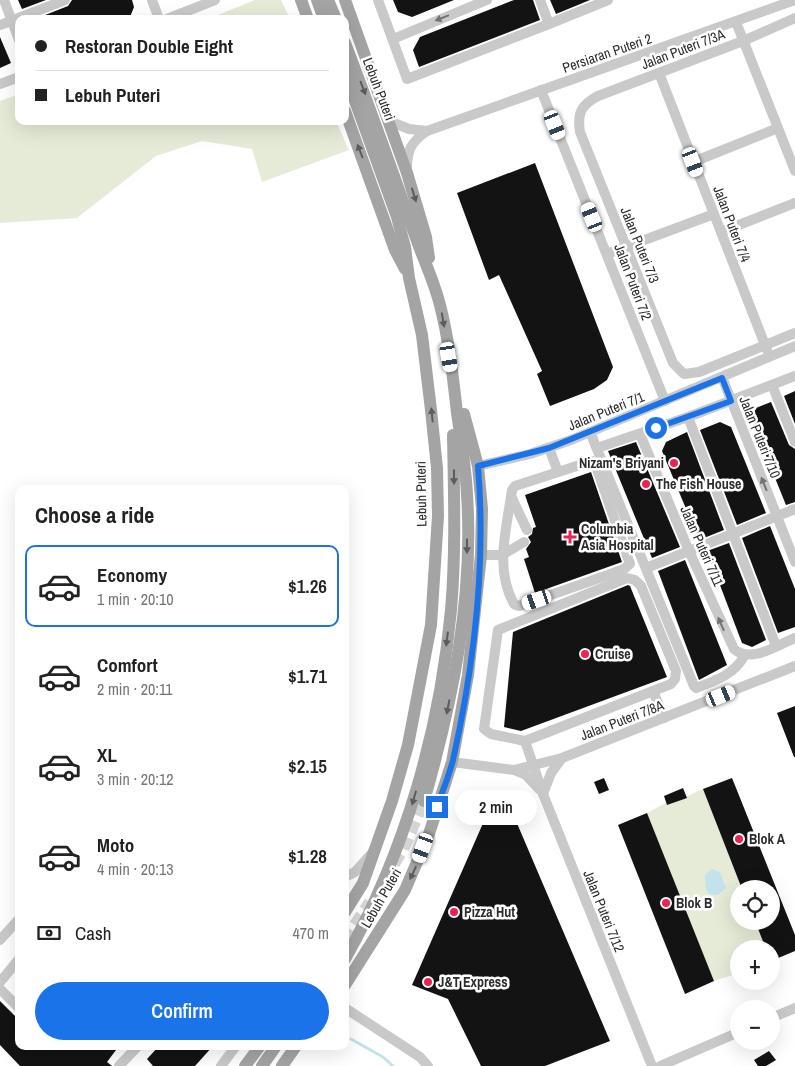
<!DOCTYPE html>
<meta charset="utf-8">
<style>
body{margin:0;font-family:"Archivo Narrow",sans-serif;background:#f6f6f6;color:#222;height:100vh;display:flex;flex-direction:column;font-size:19px;white-space:nowrap}
*{box-sizing:border-box;margin:0}
p{font-size:16px;color:#767676}
.icon{flex:none;width:28px;height:28px;fill:none;stroke:currentColor;stroke-width:2;stroke-linecap:round;stroke-linejoin:round}
.map{position:relative;flex:1;overflow:hidden}
.details{position:absolute;left:15px;top:485px;width:334px;height:565px;display:flex;flex-direction:column;background:#fff;border-radius:10px;box-shadow:0 5px 20px #0002}
.details>*{flex:none}
.hud{position:absolute;left:15px;top:15px;width:334px;height:110px;border-radius:10px;box-shadow:0 5px 20px #0002;display:grid;align-content:center;height:110px;padding:0 20px;background:#fff}
.controls{position:absolute;left:730px;top:880px;display:grid;gap:10px}
.controls a{display:grid;place-items:center;width:50px;height:50px;border-radius:50%;background:#fff;box-shadow:0 5px 20px #0002;font-size:25px}
.end{position:absolute;width:22px;height:22px;margin:-11px;border:6px solid #1a73e8;background:#fff;box-shadow:0 0 0 2px #fff}
.from{border-radius:50%}
.bubble{position:absolute;height:35px;border-radius:18px;background:#fff;box-shadow:0 5px 20px #0002;font-size:16px;font-weight:600;line-height:35px;text-align:center}
.car{position:absolute;width:15px;height:30px;margin:-15px -8px;border-radius:6px;box-shadow:0 0 4px 1px #0007;background:linear-gradient(#fff 24%,#345 0 40%,#fff 0 76%,#345 0 86%,#fff 0)}
.hud b{display:flex;align-items:center;gap:18px;height:48px;font-size:19px}
.hud b+b{border-top:1px solid #e0e0e0}
.hud i{width:12px;height:12px;background:#222}
ul{padding:0;list-style:none}
li{display:flex;align-items:center;gap:15px;height:82px;margin:0 10px 8px;padding:0 10px;border:2px solid transparent;border-radius:10px}
li div{flex:1}
li b{display:block;font-size:19px}
li em{font-style:normal;font-weight:600}
li.selected{border-color:#1a73e8}
li>.icon{width:45px;height:45px;stroke-width:1.5}
h2{padding:0 20px;font-size:22px;line-height:60px}
.pay{display:flex;align-items:center;gap:12px;height:55px;padding:0 20px;font-size:19px}
.pay p{margin-inline-start:auto}
.primary-button{display:flex;gap:10px;margin-top:auto;padding:10px 20px}
.primary-button a{flex:1;height:58px;border-radius:30px;background:#1a73e8;color:#fff;font-size:20px;font-weight:600;line-height:58px;text-align:center}
.map>svg:first-child{display:block}
.green{fill:#e5ebd7}
.water{fill:#c2e2ec}
.lines{fill:none;stroke-linecap:round;stroke-linejoin:round}
.stream{stroke:#c2e2ec;stroke-width:3}
.building{fill:#131313}
.major-tunnel{stroke:#d5d5d5;stroke-width:12;stroke-dasharray:12 6;stroke-linecap:butt}
.minor{stroke:#c9c9c9;stroke-width:10}
.major{stroke:#a4a4a4;stroke-width:12}
.oneway{fill:#737373}
.oneway2{fill:#5c5c5c}
.route{stroke:#1a73e8;stroke-width:6}
.poi-dot{fill:#ee2252;stroke:#fff;stroke-width:2}
.labels{text-anchor:middle;dominant-baseline:central;stroke-width:5;stroke-linejoin:round;paint-order:stroke}
.street-label{font-size:14px;fill:#2c2c2c;stroke:#fff}
.poi-label{font-size:14px;font-weight:bold;fill:#2c2c2c;stroke:#fff;text-anchor:start}
</style>
<div class="map">
<svg width="795" height="1066" viewBox="0 0 795 1066">
<rect width="100%" height="100%" fill="#fff"/>
<g class="green">
<polygon points="255,0 281,0 290,19 208,19"/>
<polygon points="19,94 19,121 336,121 349,150 262,182 252,149 202,141 156,156 77,218 0,223 0,101"/>
<polygon points="703,789 742,889 739,889 739,921 755,921 766,949 739,949 739,973 714,981 647,813 666,803 668,805"/>
</g>
<polygon class="water" points="712,869 720,872 726,888 717,895 709,894 706,890 705,875"/>
<g class="lines">
<polyline class="stream" points="351,1039 383,1057 393,1066"/>
</g>
<g class="building">
<polygon points="18,0 46,0 22,9"/>
<polygon points="72,0 132,0 134,7 130,17 126,19 35,19 68,6"/>
<polygon points="393,0 454,0 412,17 398,12"/>
<polygon points="514,0 533,0 540,20 419,67 413,50 420,37"/>
<polygon points="550,0 590,0 556,14"/>
<polygon points="0,37 11,63 0,68"/>
<polygon points="535,163 613,367 607,380 594,389 550,406 537,374 542,371 499,275 489,280 457,193"/>
<polygon points="795,391 795,424 784,396"/>
<polygon points="771,402 789,445 795,449 795,502 786,505 751,419 756,408"/>
<polygon points="720,422 731,427 766,513 737,525 700,430"/>
<polygon points="687,432 724,530 699,540 662,451 666,442"/>
<polygon points="636,442 680,547 652,558 608,451"/>
<polygon points="591,472 622,562 535,593 524,559 529,557 526,549 531,542 528,537 532,534 533,528 536,527 525,495"/>
<polygon points="770,526 795,589 795,627 778,633 742,538"/>
<polygon points="729,543 766,640 752,647 742,643 707,551"/>
<polygon points="685,560 727,665 699,680 658,571"/>
<polygon points="628,585 630,586 667,677 521,731 504,727 513,632"/>
<polygon points="795,706 795,757 794,757 777,713"/>
<polygon points="604,778 609,790 599,794 594,782"/>
<polygon points="732,778 795,935 795,951 771,961 771,949 766,949 755,921 771,921 771,889 742,889 703,789"/>
<polygon points="683,788 687,798 667,805 664,796"/>
<polygon points="491,805 516,821 610,1041 545,1066 481,1066 448,999 412,985"/>
<polygon points="647,813 714,981 685,994 618,825"/>
<polygon points="0,1001 19,1020 19,1046 119,1046 107,1062 112,1066 20,1066 0,1045"/>
<polygon points="159,1046 213,1046 195,1066 153,1066 147,1059"/>
<polygon points="769,1051 776,1060 766,1066 758,1066 754,1060"/>
</g>
<g class="lines">
<g class="major-tunnel">
<polyline points="394,864 403,849 424,801"/>
<polyline points="345,940 370,902"/>
</g>
<g class="minor">
<polyline points="4,0 19,40"/>
<polyline points="152,0 159,19"/>
<polyline points="378,0 407,79 549,24"/>
<polyline points="540,0 549,24 608,0"/>
<path d="M 795,18 L 743,41 L 598,96 C 581,105 577,113 580,132 L 673,363 L 684,374 L 699,372 L 795,333"/>
<polyline points="167,19 215,0"/>
<polyline points="736,22 795,171"/>
<polyline points="0,25 65,0"/>
<polyline points="393,39 487,0"/>
<polyline points="659,73 767,350"/>
<polyline points="0,84 19,77"/>
<polyline points="541,90 665,401"/>
<polyline points="389,121 409,129 427,131"/>
<polyline points="693,162 778,128"/>
<path d="M 407,169 C 407,150 411,142 427,131 L 795,0"/>
<polyline points="721,232 795,203"/>
<polyline points="607,254 714,214"/>
<polyline points="722,377 795,562"/>
<polyline points="772,385 795,442"/>
<polyline points="688,417 776,646"/>
<path d="M 590,432 L 694,686 L 696,688 C 715,681 735,674 744,656"/>
<path d="M 640,434 L 689,551 L 734,649 C 751,664 777,645 795,638"/>
<polyline points="549,448 558,472"/>
<polyline points="597,448 688,417 795,376"/>
<path d="M 592,461 L 595,463 L 630,564 L 624,569 L 608,575 L 519,606 L 514,604 C 494,569 507,527 512,490 L 515,486 Z"/>
<polyline points="478,466 530,454 571,440 795,346"/>
<polyline points="511,496 527,530"/>
<polyline points="481,555 502,555 524,542"/>
<polyline points="646,568 795,509"/>
<polygon points="627,578 635,580 641,586 676,671 675,679 671,684 525,741 491,734 484,729 498,630"/>
<polyline points="653,691 664,718"/>
<polyline points="525,741 543,794 652,1066"/>
<polyline points="452,762 514,770 562,758 795,666"/>
<polyline points="514,770 526,775 539,789"/>
<polyline points="543,794 551,773 562,758"/>
<polyline points="345,877 355,872 372,853"/>
<polyline points="0,940 19,919"/>
<polyline points="0,982 19,959"/>
<polyline points="0,989 19,1008"/>
<polyline points="345,1008 420,1057 428,1066"/>
<polyline points="771,1018 795,1008"/>
<polyline points="119,1066 138,1046"/>
<polyline points="221,1066 236,1046"/>
<polyline points="660,1066 739,1032"/>
</g>
<g class="major">
<polyline points="301,0 308,19"/>
<polyline points="317,0 324,19"/>
<polyline points="328,0 336,19"/>
<polyline points="345,0 407,173 426,237 429,258"/>
<path d="M 345,43 C 370,108 393,173 416,238 C 424,261 434,281 440,305 C 449,340 453,377 457,413 C 461,441 466,468 467,495 C 474,598 452,703 424,801"/>
<polyline points="345,73 397,217 405,247 409,278 422,335 431,410 437,468 438,516 431,625 408,745 392,801 363,883 345,912"/>
<polyline points="345,111 395,250 405,269"/>
<path d="M 345,959 C 405,853 440,730 451,610 C 456,552 454,493 453,435"/>
<polyline points="345,985 405,890 429,834 452,762 468,675 481,555 482,509 478,466 464,414"/>
<polyline points="245,1066 260,1046"/>
<polyline points="262,1066 276,1046"/>
<polyline points="282,1066 296,1046"/>
</g>
</g>
<defs><path id="oneway-solid" d="M-6-.8H1V-3.2L6.5 0L1 3.2V.8H-6Z" transform="scale(1.25)"/></defs>
<g class="oneway">
<use href="#oneway-solid" transform="translate(442 18) rotate(158)"/>
<use href="#oneway-solid" transform="translate(764 484) rotate(-112)"/>
<use href="#oneway-solid" transform="translate(721 624) rotate(-114)"/>
</g>
<g class="oneway2">
<use href="#oneway-solid" transform="translate(363 88) rotate(69)"/>
<use href="#oneway-solid" transform="translate(360 151) rotate(-111)"/>
<use href="#oneway-solid" transform="translate(414 195) rotate(73)"/>
<use href="#oneway-solid" transform="translate(443 320) rotate(80)"/>
<use href="#oneway-solid" transform="translate(432 415) rotate(-96)"/>
<use href="#oneway-solid" transform="translate(454 477) rotate(90)"/>
<use href="#oneway-solid" transform="translate(467 546) rotate(90)"/>
<use href="#oneway-solid" transform="translate(447 639) rotate(97)"/>
<use href="#oneway-solid" transform="translate(448 707) rotate(101)"/>
<use href="#oneway-solid" transform="translate(414 798) rotate(106)"/>
<use href="#oneway-solid" transform="translate(413 873) rotate(115)"/>
</g>
<g class="lines">
<path class="route" d="M 437,807 C 442,792 449,776 453,760 C 474,666 486,562 478,466 L 549,448 L 722,378 L 731,401 L 656,428"/>
</g>
<g class="poi-dot">
<circle cx="674" cy="463" r="5"/>
<circle cx="646" cy="484" r="5"/>
<path d="M567.5 529.5h5v5h5v5h-5v5h-5v-5h-5v-5h5z"/>
<circle cx="585" cy="654" r="5"/>
<circle cx="739" cy="839" r="5"/>
<circle cx="666" cy="903" r="5"/>
<circle cx="454" cy="912" r="5"/>
<circle cx="428" cy="982" r="5"/>
</g>
<g class="labels">
<g class="street-label">
<text transform="translate(683 49) rotate(-21)">Jalan Puteri 7/3A</text>
<text transform="translate(607 53) rotate(-19)">Persiaran Puteri 2</text>
<text transform="translate(379 89) rotate(69)">Lebuh Puteri</text>
<text transform="translate(732 224) rotate(69)">Jalan Puteri 7/4</text>
<text transform="translate(640 245) rotate(68)">Jalan Puteri 7/3</text>
<text transform="translate(633 282) rotate(69)">Jalan Puteri 7/2</text>
<text transform="translate(606 411) rotate(-22)">Jalan Puteri 7/1</text>
<text transform="translate(760 437) rotate(68)">Jalan Puteri 7/10</text>
<text transform="translate(421 494) rotate(-91)">Lebuh Puteri</text>
<text transform="translate(702 546) rotate(66)">Jalan Puteri 7/11</text>
<text transform="translate(622 720) rotate(-21)">Jalan Puteri 7/8A</text>
<text transform="translate(381 898) rotate(-60)">Lebuh Puteri</text>
<text transform="translate(604 911) rotate(68)">Jalan Puteri 7/12</text>
</g>
<g class="poi-label">
<text x="664" y="463" text-anchor="end">Nizam's Briyani</text>
<text x="656" y="484">The Fish House</text>
<text x="581" y="529">Columbia<tspan x="581" dy="16">Asia Hospital</tspan></text>
<text x="595" y="654">Cruise</text>
<text x="749" y="839">Blok A</text>
<text x="676" y="903">Blok B</text>
<text x="464" y="912">Pizza Hut</text>
<text x="438" y="982">J&amp;T Express</text>
</g>
</g>
</svg>
<div class="controls">
<a><svg class="icon" aria-label="locate" viewBox="0 0 24 24"><circle cx="12" cy="12" r="6"/><path d="M12 2v4M12 18v4M2 12h4M18 12h4"/></svg></a>
<a>+</a>
<a>−</a>
</div>
<i class="end from" style="left:656px;top:428px"></i>
<i class="end" style="left:437px;top:807px"></i>
<div class="bubble" style="left:455px;top:790px;width:82px">2 min</div>
<i class="car" style="left:555px;top:125px;rotate:158deg"></i>
<i class="car" style="left:693px;top:162px;rotate:159deg"></i>
<i class="car" style="left:592px;top:217px;rotate:338deg"></i>
<i class="car" style="left:449px;top:357px;rotate:170deg"></i>
<i class="car" style="left:537px;top:600px;rotate:251deg"></i>
<i class="car" style="left:721px;top:696px;rotate:68deg"></i>
<i class="car" style="left:423px;top:848px;rotate:200deg"></i>
<div class="hud">
<b><i class="from"></i>Restoran Double Eight</b>
<b><i></i>Lebuh Puteri</b>
</div>
<section class="details">
<h2>Choose a ride</h2>
<ul>
<li class="selected"><svg class="icon" aria-label="car" viewBox="0 0 24 24"><path d="M5 17H2v-5l4-1 3-4h7l3 4 3 1v5h-3M9 17h6M6 11h13"/><circle cx="7" cy="17" r="2"/><circle cx="17" cy="17" r="2"/></svg><div><b>Economy</b><p>1 min · 20:10</p></div><em>$1.26</em></li>
<li><svg class="icon" aria-label="car" viewBox="0 0 24 24"><path d="M5 17H2v-5l4-1 3-4h7l3 4 3 1v5h-3M9 17h6M6 11h13"/><circle cx="7" cy="17" r="2"/><circle cx="17" cy="17" r="2"/></svg><div><b>Comfort</b><p>2 min · 20:11</p></div><em>$1.71</em></li>
<li><svg class="icon" aria-label="car" viewBox="0 0 24 24"><path d="M5 17H2v-5l4-1 3-4h7l3 4 3 1v5h-3M9 17h6M6 11h13"/><circle cx="7" cy="17" r="2"/><circle cx="17" cy="17" r="2"/></svg><div><b>XL</b><p>3 min · 20:12</p></div><em>$2.15</em></li>
<li><svg class="icon" aria-label="car" viewBox="0 0 24 24"><path d="M5 17H2v-5l4-1 3-4h7l3 4 3 1v5h-3M9 17h6M6 11h13"/><circle cx="7" cy="17" r="2"/><circle cx="17" cy="17" r="2"/></svg><div><b>Moto</b><p>4 min · 20:13</p></div><em>$1.28</em></li>
</ul>
<div class="pay"><svg class="icon" aria-label="cash" viewBox="0 0 24 24"><path d="M3 7h18v10H3z"/><circle cx="12" cy="12" r="2"/></svg>Cash<p>470 m</p></div>
<div class="primary-button"><a>Confirm</a></div>
</section>
</div>
